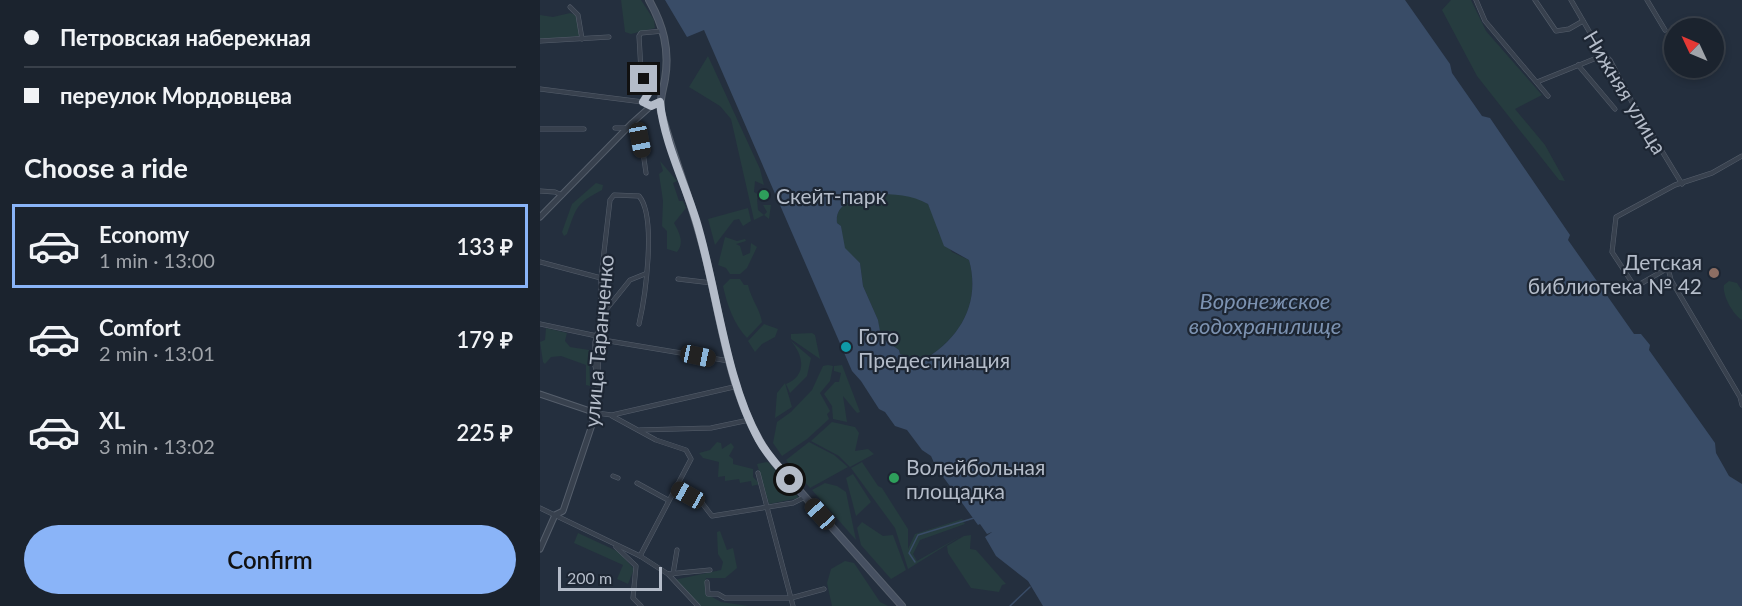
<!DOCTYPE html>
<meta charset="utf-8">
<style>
body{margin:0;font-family:Lato,sans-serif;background:#242b36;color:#f1f3f6;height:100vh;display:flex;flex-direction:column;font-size:22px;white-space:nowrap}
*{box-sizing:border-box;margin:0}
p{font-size:20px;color:#a0a4aa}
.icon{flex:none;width:33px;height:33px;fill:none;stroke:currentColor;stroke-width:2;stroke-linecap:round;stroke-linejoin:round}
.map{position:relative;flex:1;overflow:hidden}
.panel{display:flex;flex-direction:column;background:#1b232e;width:540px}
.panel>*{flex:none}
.hud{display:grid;align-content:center;height:132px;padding:0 24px;background:#1b232e}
.needle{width:39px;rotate:314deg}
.fabs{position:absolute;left:1124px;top:18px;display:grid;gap:12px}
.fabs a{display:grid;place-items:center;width:60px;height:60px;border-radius:50%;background:#1b232e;box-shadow:0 3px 9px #0003,0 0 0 2px #39404a;font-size:30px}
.scale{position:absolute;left:18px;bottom:15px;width:104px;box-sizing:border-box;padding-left:6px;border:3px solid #b4bcc9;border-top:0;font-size:16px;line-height:21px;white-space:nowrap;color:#b4bcc9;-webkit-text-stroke:4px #1d2633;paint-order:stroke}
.end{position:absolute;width:27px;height:27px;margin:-14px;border:8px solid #b4bcc9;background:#111;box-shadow:0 0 0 3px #111}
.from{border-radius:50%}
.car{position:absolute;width:18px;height:36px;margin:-18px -9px;border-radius:8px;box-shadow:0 0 4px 2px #0007;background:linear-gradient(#222 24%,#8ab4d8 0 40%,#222 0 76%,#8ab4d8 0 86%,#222 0)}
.hud b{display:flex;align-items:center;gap:21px;height:57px;font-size:22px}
.hud b+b{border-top:2px solid #39404a}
.hud i{width:15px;height:15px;background:#f1f3f6}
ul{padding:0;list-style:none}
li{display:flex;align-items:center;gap:18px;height:84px;margin:0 12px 9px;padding:0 12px;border:3px solid transparent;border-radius:0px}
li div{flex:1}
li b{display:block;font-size:22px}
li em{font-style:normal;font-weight:600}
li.selected{border-color:#8ab4f8}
li>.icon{width:54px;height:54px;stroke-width:1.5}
h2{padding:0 24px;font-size:27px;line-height:72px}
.primary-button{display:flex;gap:12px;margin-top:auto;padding:12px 24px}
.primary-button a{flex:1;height:69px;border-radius:36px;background:#8ab4f8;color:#111;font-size:24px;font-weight:600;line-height:69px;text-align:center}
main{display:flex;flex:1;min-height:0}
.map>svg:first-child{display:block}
.green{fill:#263c3f}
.water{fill:#394c67;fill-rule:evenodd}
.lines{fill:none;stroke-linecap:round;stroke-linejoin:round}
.stream{stroke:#394c67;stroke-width:1.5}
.minor-casing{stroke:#565f6c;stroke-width:5}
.tertiary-casing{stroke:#565f6c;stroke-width:7}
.secondary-casing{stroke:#565f6c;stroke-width:8}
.minor{stroke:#38414e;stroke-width:4}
.tertiary{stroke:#38414e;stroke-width:5}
.secondary{stroke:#465061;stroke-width:6}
.route{stroke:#b4bcc9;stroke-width:8}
.leisure-dot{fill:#2e9e5b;stroke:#1d2633;stroke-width:2}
.education-dot{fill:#8d6e63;stroke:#1d2633;stroke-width:2}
.culture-dot{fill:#0f9aa8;stroke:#1d2633;stroke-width:2}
.labels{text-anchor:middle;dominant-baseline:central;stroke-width:4.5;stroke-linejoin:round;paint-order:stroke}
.street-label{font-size:21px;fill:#b4bcc9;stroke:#1d2633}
.poi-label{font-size:21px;fill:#b4bcc9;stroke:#1d2633;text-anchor:start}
.water-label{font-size:22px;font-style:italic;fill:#7c92b1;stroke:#1d2633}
</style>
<main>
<section class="panel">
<div class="hud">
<b><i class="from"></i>Петровская набережная</b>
<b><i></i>переулок Мордовцева</b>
</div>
<h2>Choose a ride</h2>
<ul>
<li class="selected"><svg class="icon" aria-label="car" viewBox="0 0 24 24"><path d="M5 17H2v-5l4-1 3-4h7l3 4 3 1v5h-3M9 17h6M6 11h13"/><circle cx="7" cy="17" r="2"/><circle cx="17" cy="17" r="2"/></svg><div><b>Economy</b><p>1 min · 13:00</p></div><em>133 ₽</em></li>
<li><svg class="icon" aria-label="car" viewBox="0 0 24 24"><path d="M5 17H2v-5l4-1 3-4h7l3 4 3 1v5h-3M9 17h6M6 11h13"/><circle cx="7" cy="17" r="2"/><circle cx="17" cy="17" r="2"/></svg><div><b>Comfort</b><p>2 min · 13:01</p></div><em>179 ₽</em></li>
<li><svg class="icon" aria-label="car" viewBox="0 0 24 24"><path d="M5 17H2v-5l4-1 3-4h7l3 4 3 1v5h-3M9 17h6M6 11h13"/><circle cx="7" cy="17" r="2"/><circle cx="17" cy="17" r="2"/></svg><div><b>XL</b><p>3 min · 13:02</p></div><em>225 ₽</em></li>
</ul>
<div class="primary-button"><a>Confirm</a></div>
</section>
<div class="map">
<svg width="1202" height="606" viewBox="0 0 1202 606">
<rect width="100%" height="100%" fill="#242f3e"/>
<g class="green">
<polygon points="81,0 101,0 114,20 115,28 91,34 85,32"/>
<polygon points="911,0 931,0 946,31 1002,95 975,109 1005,145 1025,181 1019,180 937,76 902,10"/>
<polygon points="30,13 36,15 40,36 0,39 0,15 13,17"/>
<polygon points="168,56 220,169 224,185 215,181 214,192 221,196 217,199 218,210 224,215 227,212 223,205 231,205 229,219 224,215 214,220 191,119 180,106 149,87"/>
<path d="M 120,161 L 137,181 L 133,183 L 139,201 L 143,201 L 146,208 L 134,223 C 139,232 145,243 137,252 L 127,249 L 127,231 L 122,226 L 123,201 L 119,174 L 123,171 Z"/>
<path d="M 56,183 L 63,185 L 62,190 C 36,204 37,206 27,234 L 24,236 L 22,232 L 32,204 Z"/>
<path d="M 325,194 L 360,194 L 376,197 L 388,204 L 397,223 L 398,232 L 412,252 L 429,260 C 441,303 420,339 382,361 L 360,354 L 359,350 L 340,337 L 338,320 L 323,286 L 320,263 L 304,248 L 301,226 L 297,223 C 295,205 311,201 325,194 Z"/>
<polygon points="208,208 211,221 203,226 199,219 194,220 175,245 168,219"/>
<polygon points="185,237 197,241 205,239 206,241 196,244 200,246 203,256 210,253 211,243 217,247 207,268 200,274 190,274 186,268 178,265"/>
<path d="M 190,279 L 200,279 L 204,285 L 208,285 C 211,299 220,309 222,322 L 207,338 C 194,324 187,305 183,286 Z"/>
<path d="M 1189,281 L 1197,283 L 1202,291 L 1202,320 C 1193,315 1182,295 1184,285 Z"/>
<polygon points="224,324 238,329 235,337 222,344 215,352 208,341"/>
<polygon points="6,328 27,333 25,341 30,347 49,350 50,386 46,385 46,365 21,356 11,357 5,364 3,362 0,342 5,340"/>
<polygon points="272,333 275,335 280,359 251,339 251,334"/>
<path d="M 251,341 L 271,358 L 267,376 L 250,393 L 246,384 C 268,375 263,355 251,341 Z"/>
<polygon points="288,365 293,366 290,381 280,393 290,411 287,414 289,419 267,439 242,456 233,443 237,422 251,412 272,390 283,366"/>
<polygon points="302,365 320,412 317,413 303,396 307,422 293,419 292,406 284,394 295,382 299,382 301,373 294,371 294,366"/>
<polygon points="245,383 252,407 235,418 237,393"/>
<polygon points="292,422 315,427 319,433 315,451 328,449 334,454 310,467 299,456 271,441"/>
<polygon points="177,442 181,443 182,449 191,443 194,447 189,456 193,459 193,464 213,469 213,477 220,484 212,486 211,481 200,483 199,479 185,481 185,476 178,477 179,462 163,458 159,453 170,450"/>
<polygon points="269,442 294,455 308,467 270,488 246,460"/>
<polygon points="227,462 229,463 259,498 229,504 217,464"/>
<polygon points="322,462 338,486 342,488 368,529 368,549 375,534 422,519 425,524 380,540 373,554 377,561 421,536 368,569 355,528 311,468"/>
<polygon points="313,474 331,502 316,516 306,478"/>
<polygon points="285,483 297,486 306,492 316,540 272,490"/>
<polygon points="322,522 343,536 353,535 366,570 351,579 321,545 317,528"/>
<polygon points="180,531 187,550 193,548 197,568 185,578 166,578 165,593 181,602 209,606 160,606 134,580 181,570 183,562 178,554 177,532"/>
<polygon points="38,533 79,552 94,569 88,584 77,579 83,565 34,543"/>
<polygon points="431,535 430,549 436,550 466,584 462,585 459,592 431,588 408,553 407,546 424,536"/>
<polygon points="305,561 314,563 340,602 348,606 292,606 287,583 291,569"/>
</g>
<path class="water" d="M 125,0 L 865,0 L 910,64 L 912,73 L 942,116 L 950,118 L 1030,235 L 1028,240 L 1094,334 L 1101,334 L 1110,345 L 1109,350 L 1175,443 L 1176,453 L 1189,476 L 1202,484 L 1202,606 L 503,606 L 488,581 L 456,556 L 445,537 L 452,532 L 447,534 L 440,524 L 438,525 L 396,467 L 391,456 L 382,450 L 367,430 L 355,426 L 345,412 L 339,409 L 321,381 L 312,371 L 164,30 L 147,37 ZM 325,194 C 347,194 369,193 388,204 L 404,246 L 429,260 C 441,303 420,339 382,361 L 360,354 L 359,350 L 341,337 L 338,320 L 323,286 L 320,263 L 305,248 L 301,226 L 297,223 C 295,205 311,201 325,194 Z"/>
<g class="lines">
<g class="stream">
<polyline points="375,562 369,553 378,535 434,518"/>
<polyline points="470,606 490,587"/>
</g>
<defs>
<g id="minor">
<polyline points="936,0 945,21 1008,96"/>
<polyline points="995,0 1016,31 1029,29 1043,21"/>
<polyline points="1031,0 1060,50 1070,60 1092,102 1142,184"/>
<polyline points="1107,0 1125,30"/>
<polyline points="30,7 38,15 42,39"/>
<polyline points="0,41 69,37"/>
<polyline points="1038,65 1075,109"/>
<polyline points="997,82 1064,55"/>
<polyline points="0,89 103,102 111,106"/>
<polyline points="103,102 108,94 101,71 99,36 101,33 123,31"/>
<polyline points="92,123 100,131 106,173"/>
<polyline points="75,128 86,128"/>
<polyline points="0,129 44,129"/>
<polyline points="1202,156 1172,173 1135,185 1076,217 1072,252 1095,287 1128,268 1131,280 1200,397 1202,405"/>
<polyline points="0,191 15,192 22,195"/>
<polyline points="0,262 61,278"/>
<polyline points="138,279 172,283"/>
<polyline points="61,316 90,280 105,274"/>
<polyline points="0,324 57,336"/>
<path d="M 99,324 C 105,298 117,217 99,196 L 74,195 L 70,200 L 61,278 L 61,317 L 55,342 L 55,366 L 58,376 L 56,413 L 72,415 L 198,386"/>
<path d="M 58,373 C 59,361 57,347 69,341 L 189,361"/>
<polyline points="72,416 116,440 146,450 151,459 100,556"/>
<polyline points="100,430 171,428 209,420"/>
<polyline points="218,473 253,606"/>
<polyline points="73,476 78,478"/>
<polyline points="97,483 128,500"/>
<polyline points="135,488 162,503 172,516 253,503 265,497"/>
<polyline points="0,508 100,556 128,574 170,570"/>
<polyline points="76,547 96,566 93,598 101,606"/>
<polyline points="128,574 158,606"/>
<polyline points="133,574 137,550"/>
<polyline points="167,582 168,594 178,594 185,598 251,598 284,589"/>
</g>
<g id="tertiary">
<polyline points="0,217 92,123 111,106 120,102"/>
<polyline points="0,394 56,413 23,511 15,515 0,549"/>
</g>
<path id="secondary" d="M 109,0 C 123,25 130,49 125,79 C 123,91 119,100 121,112 C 134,157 151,201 163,247 C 182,317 188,403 234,462 L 362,606"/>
</defs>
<use href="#minor" class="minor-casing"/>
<use href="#tertiary" class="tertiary-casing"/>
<use href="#secondary" class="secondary-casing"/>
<use href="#minor" class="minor"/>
<use href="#tertiary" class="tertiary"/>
<use href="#secondary" class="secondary"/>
</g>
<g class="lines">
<path class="route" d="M 104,79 L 108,94 L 103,102 L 111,106 L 120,102 C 124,142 144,181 156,220 C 177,288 185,379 219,440 C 227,455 239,467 250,480"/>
</g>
<g class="leisure-dot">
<circle cx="224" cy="195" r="6"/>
<circle cx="354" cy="478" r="6"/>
</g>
<circle class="education-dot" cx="1174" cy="273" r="6"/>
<circle class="culture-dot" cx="306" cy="347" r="6"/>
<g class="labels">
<g class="street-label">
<text transform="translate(1086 92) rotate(59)">Нижняя улица</text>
<text transform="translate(58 341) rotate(-85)">улица Таранченко</text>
</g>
<g class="poi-label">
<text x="236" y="195">Скейт-парк</text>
<text x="1162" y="261" text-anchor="end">Детская<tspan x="1162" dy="24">библиотека № 42</tspan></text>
<text x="318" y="335">Гото<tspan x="318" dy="24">Предестинация</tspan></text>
<text x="366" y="466">Волейбольная<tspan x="366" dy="24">площадка</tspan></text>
</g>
<g class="water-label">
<text x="725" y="300">Воронежское<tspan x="725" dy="25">водохранилище</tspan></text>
</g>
</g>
</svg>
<div class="fabs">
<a><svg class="needle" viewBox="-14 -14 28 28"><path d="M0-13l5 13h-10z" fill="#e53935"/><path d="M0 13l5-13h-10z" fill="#a0a4aa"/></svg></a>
</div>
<div class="scale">200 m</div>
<i class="end from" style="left:250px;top:480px"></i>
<i class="end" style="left:104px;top:79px"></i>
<i class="car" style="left:100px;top:140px;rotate:169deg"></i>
<i class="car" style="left:158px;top:356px;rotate:102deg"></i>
<i class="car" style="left:148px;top:495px;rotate:299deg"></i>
<i class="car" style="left:280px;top:514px;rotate:318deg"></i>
</div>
</main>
